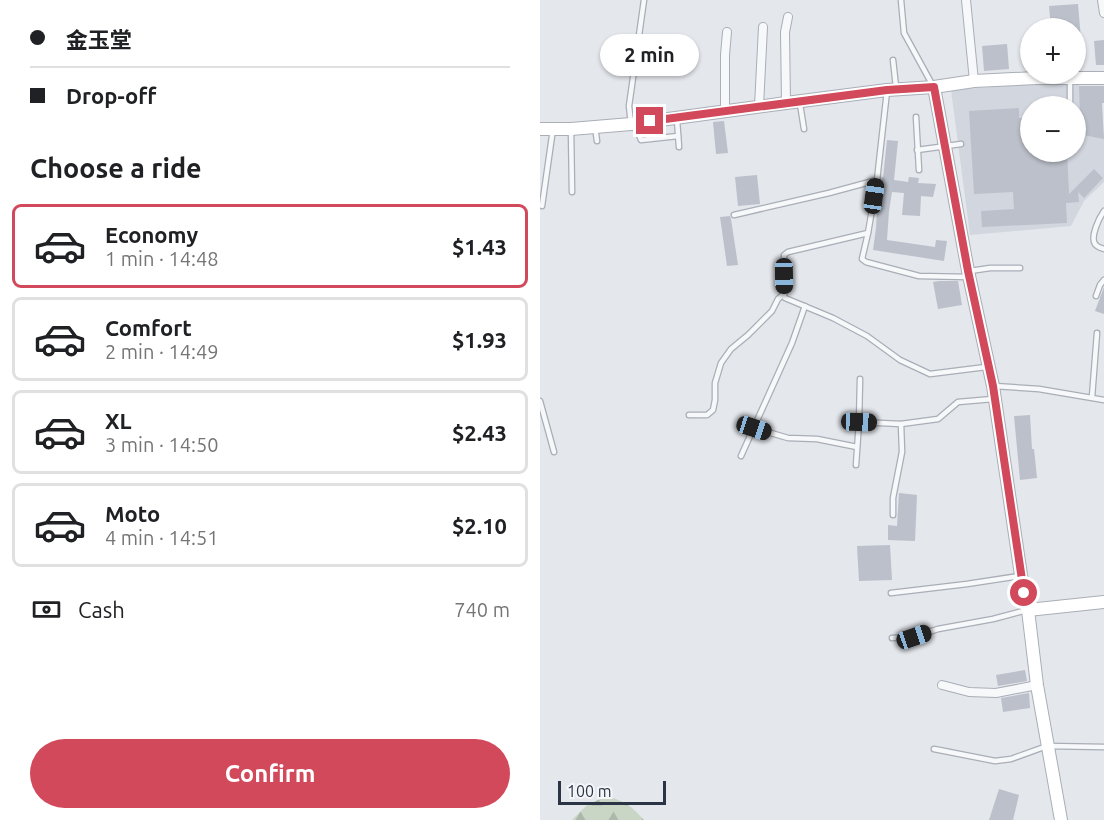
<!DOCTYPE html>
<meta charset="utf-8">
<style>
body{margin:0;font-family:Ubuntu,"Noto Sans SC",sans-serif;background:#f2f2f2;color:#202124;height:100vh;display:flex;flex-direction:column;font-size:22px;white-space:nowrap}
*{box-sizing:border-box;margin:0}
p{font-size:20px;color:#757577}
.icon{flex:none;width:33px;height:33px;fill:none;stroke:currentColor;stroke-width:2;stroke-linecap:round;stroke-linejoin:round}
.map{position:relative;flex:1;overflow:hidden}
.details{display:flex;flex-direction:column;background:#fff;width:540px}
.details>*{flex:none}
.top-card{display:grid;align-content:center;height:132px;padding:0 30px;background:#fff}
.tools{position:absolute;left:480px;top:18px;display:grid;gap:12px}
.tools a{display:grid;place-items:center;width:66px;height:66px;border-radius:50%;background:#fff;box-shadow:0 2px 4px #0004;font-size:30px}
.scale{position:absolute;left:18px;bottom:15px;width:108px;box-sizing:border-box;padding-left:6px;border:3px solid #2b3445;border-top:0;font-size:16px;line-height:21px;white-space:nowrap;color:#2b3445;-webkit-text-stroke:4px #f4f6f9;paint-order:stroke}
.end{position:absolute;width:27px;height:27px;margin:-14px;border:8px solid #d1495b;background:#fff;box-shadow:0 0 0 3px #fff}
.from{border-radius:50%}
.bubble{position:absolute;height:42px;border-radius:21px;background:#fff;box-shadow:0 2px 4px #0004;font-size:20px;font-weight:600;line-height:42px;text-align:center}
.car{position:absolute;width:18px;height:36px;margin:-18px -9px;border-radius:8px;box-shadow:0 0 4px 2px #0007;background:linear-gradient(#222 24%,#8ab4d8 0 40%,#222 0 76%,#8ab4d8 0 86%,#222 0)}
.top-card b{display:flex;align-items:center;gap:21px;height:57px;font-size:22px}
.top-card b+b{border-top:2px solid #e0e0e0}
.top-card i{width:15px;height:15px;background:#202124}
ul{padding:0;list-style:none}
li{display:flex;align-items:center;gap:18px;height:84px;margin:0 12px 9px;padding:0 18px;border:3px solid #e0e0e0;border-radius:9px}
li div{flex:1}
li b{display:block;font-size:22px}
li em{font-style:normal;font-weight:600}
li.active{border-color:#d1495b}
li>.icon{width:54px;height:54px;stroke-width:1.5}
h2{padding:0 30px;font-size:27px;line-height:72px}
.pay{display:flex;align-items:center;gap:15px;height:66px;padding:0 30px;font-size:22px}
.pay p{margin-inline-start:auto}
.primary-button{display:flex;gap:12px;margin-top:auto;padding:12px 30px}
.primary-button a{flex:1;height:69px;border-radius:36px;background:#d1495b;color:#fff;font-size:24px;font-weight:600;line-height:69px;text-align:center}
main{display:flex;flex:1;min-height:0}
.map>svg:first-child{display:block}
.built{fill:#d2d6de;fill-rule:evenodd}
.forest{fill:url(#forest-firs)}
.building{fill:#bbc0ca}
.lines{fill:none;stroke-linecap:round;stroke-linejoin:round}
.lane-casing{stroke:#a9aeb7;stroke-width:7}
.street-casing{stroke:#a9aeb7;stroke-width:10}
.secondary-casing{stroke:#a9aeb7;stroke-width:14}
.lane{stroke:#f7f8fa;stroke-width:4.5}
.street{stroke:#f7f8fa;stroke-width:8}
.secondary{stroke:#fff;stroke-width:12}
.route{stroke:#d1495b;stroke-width:8}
</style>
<main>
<section class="details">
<div class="top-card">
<b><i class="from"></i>金玉堂</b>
<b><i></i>Drop-off</b>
</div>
<h2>Choose a ride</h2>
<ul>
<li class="active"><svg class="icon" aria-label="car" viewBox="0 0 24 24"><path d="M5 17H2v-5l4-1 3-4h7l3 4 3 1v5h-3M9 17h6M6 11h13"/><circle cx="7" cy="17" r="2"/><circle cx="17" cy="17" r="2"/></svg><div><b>Economy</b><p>1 min · 14:48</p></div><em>$1.43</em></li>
<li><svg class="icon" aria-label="car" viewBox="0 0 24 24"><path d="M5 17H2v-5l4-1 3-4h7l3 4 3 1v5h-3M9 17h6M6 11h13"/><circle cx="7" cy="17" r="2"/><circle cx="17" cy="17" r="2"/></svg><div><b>Comfort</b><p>2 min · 14:49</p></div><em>$1.93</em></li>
<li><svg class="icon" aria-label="car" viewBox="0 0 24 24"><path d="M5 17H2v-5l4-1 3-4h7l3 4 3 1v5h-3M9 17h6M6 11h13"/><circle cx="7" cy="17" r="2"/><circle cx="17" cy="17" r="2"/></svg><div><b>XL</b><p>3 min · 14:50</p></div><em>$2.43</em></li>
<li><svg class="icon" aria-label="car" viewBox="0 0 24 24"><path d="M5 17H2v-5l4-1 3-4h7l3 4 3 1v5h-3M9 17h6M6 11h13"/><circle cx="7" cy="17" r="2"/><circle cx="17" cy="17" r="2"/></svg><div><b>Moto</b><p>4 min · 14:51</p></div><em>$2.10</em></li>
</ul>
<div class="pay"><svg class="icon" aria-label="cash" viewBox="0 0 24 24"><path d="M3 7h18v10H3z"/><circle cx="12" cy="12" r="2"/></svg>Cash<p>740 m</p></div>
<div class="primary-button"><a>Confirm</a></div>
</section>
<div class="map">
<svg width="564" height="820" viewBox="0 0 564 820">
<defs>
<pattern id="forest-firs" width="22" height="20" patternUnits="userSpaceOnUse" patternTransform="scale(1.5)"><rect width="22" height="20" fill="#c9d6c5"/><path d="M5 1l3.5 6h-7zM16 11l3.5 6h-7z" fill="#adb8ab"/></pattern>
</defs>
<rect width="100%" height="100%" fill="#e4e7ec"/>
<path class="built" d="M 526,82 L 539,83 L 540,128 L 564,132 L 564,182 L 544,201 L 531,226 L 430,235 L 411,90 ZM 490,106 L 536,106 L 536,152 L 490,152 Z"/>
<path class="forest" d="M 66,796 C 85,801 91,806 104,820 L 32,820 L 46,806 Z"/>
<g class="building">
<polygon points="538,4 541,39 536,40 536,28 511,28 509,6"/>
<polygon points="564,40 564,65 556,65 554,41"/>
<polygon points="467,44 469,69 444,71 442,46"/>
<polygon points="539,86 564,86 564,103 562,103 564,139 543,135 544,128 540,129"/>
<polygon points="479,108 479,118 490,118 490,152 527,152 529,194 554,169 563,178 544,198 538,192 539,202 526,203 527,223 442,227 441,211 474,209 473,192 434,194 429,111"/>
<polygon points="184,121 188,153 176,154 173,122"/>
<polygon points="347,140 358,141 354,180 368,182 369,177 379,178 378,183 396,184 393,197 381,196 380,216 362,215 364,193 352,192 349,211 347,240 395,247 396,240 407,241 404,261 333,250 336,228 337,209 342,177 343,178"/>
<polygon points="217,175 220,204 198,206 195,177"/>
<polygon points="190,216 191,219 198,265 187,266 180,217"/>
<polygon points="399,281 418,281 422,305 398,309 393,282"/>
<polygon points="564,287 564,314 555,311"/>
<polygon points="490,415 492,449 494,449 497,478 480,480 474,416"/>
<polygon points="359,493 377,495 375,541 348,540 348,525 357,526"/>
<polygon points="350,545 352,580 319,581 317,546"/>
<polygon points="485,670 487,681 458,686 456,675"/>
<polygon points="489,693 490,708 463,712 461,698"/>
<polygon points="459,789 479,795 473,820 449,820"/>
</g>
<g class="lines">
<defs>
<g id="lane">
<polyline points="104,0 89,106 91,124 98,132 101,140 138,136"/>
<polyline points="361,0 364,33 393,86"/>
<polyline points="353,60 356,87"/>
<polyline points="530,78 530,106"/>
<polyline points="347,91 337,180 328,233 248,252 244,255 244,296 245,298 293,318 327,336 360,360 390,374 446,367"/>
<polyline points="260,104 264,129"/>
<polyline points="376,117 379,170"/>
<polyline points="137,120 139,147"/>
<polyline points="55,127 57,141"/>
<polyline points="31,129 32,192"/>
<polyline points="377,150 421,144"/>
<polyline points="2,206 13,129"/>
<path d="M 564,211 C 559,218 550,237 555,244 C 557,247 561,248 564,249"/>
<polyline points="194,215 289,193 337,180"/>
<polyline points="328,233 322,259 326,262 379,276 428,277"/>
<polyline points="430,271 450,268 480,268"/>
<polyline points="556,296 560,285 564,280"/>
<polyline points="454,386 499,389 564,400"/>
<polyline points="552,397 557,333"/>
<polyline points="0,401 14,452"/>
<polyline points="149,415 167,415 173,410 175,400 175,383 181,363 191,349 208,335 232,311 238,299 244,294"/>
<polyline points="319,422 320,379"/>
<polyline points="214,428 248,438 277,439 317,447"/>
<polyline points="201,456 252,343 265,306"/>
<polyline points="316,465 319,422 361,424 398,419 418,402 453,399"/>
<polyline points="353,515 353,498 362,452 361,424"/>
<polyline points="351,593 427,584 479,576"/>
<polyline points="352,638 373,637 398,629 453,619 487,610"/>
<polyline points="394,749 455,761 471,759 507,746 564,747"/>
</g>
<g id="street">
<polyline points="426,0 434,81"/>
<polyline points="562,0 564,13"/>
<polyline points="246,103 245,32 248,17"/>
<polyline points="219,106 223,27"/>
<polyline points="185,111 185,55 187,32"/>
<polyline points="402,685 429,692 456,693 497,685"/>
</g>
<g id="secondary">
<polyline points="394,87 428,271 453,386 481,575 488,610 497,685 521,820"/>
<polyline points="0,129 31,129 91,124 246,103 347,90 394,87 434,81 496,78 564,78"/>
<polyline points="488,610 564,602"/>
</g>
</defs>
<use href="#lane" class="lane-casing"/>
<use href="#street" class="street-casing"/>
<use href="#secondary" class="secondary-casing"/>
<use href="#lane" class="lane"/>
<use href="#street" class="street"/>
<use href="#secondary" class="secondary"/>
</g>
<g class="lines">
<polyline class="route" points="110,121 347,90 394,87 428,271 453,386 484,593"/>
</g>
</svg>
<div class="tools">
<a>+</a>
<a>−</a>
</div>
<div class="scale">100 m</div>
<i class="end from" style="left:484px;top:593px"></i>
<i class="end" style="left:110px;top:121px"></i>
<div class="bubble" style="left:60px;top:34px;width:99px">2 min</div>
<i class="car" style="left:334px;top:196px;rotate:8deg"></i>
<i class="car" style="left:244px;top:276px;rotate:179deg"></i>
<i class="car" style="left:319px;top:422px;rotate:92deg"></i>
<i class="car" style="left:214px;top:428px;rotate:108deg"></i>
<i class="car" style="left:374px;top:637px;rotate:71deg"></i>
</div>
</main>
